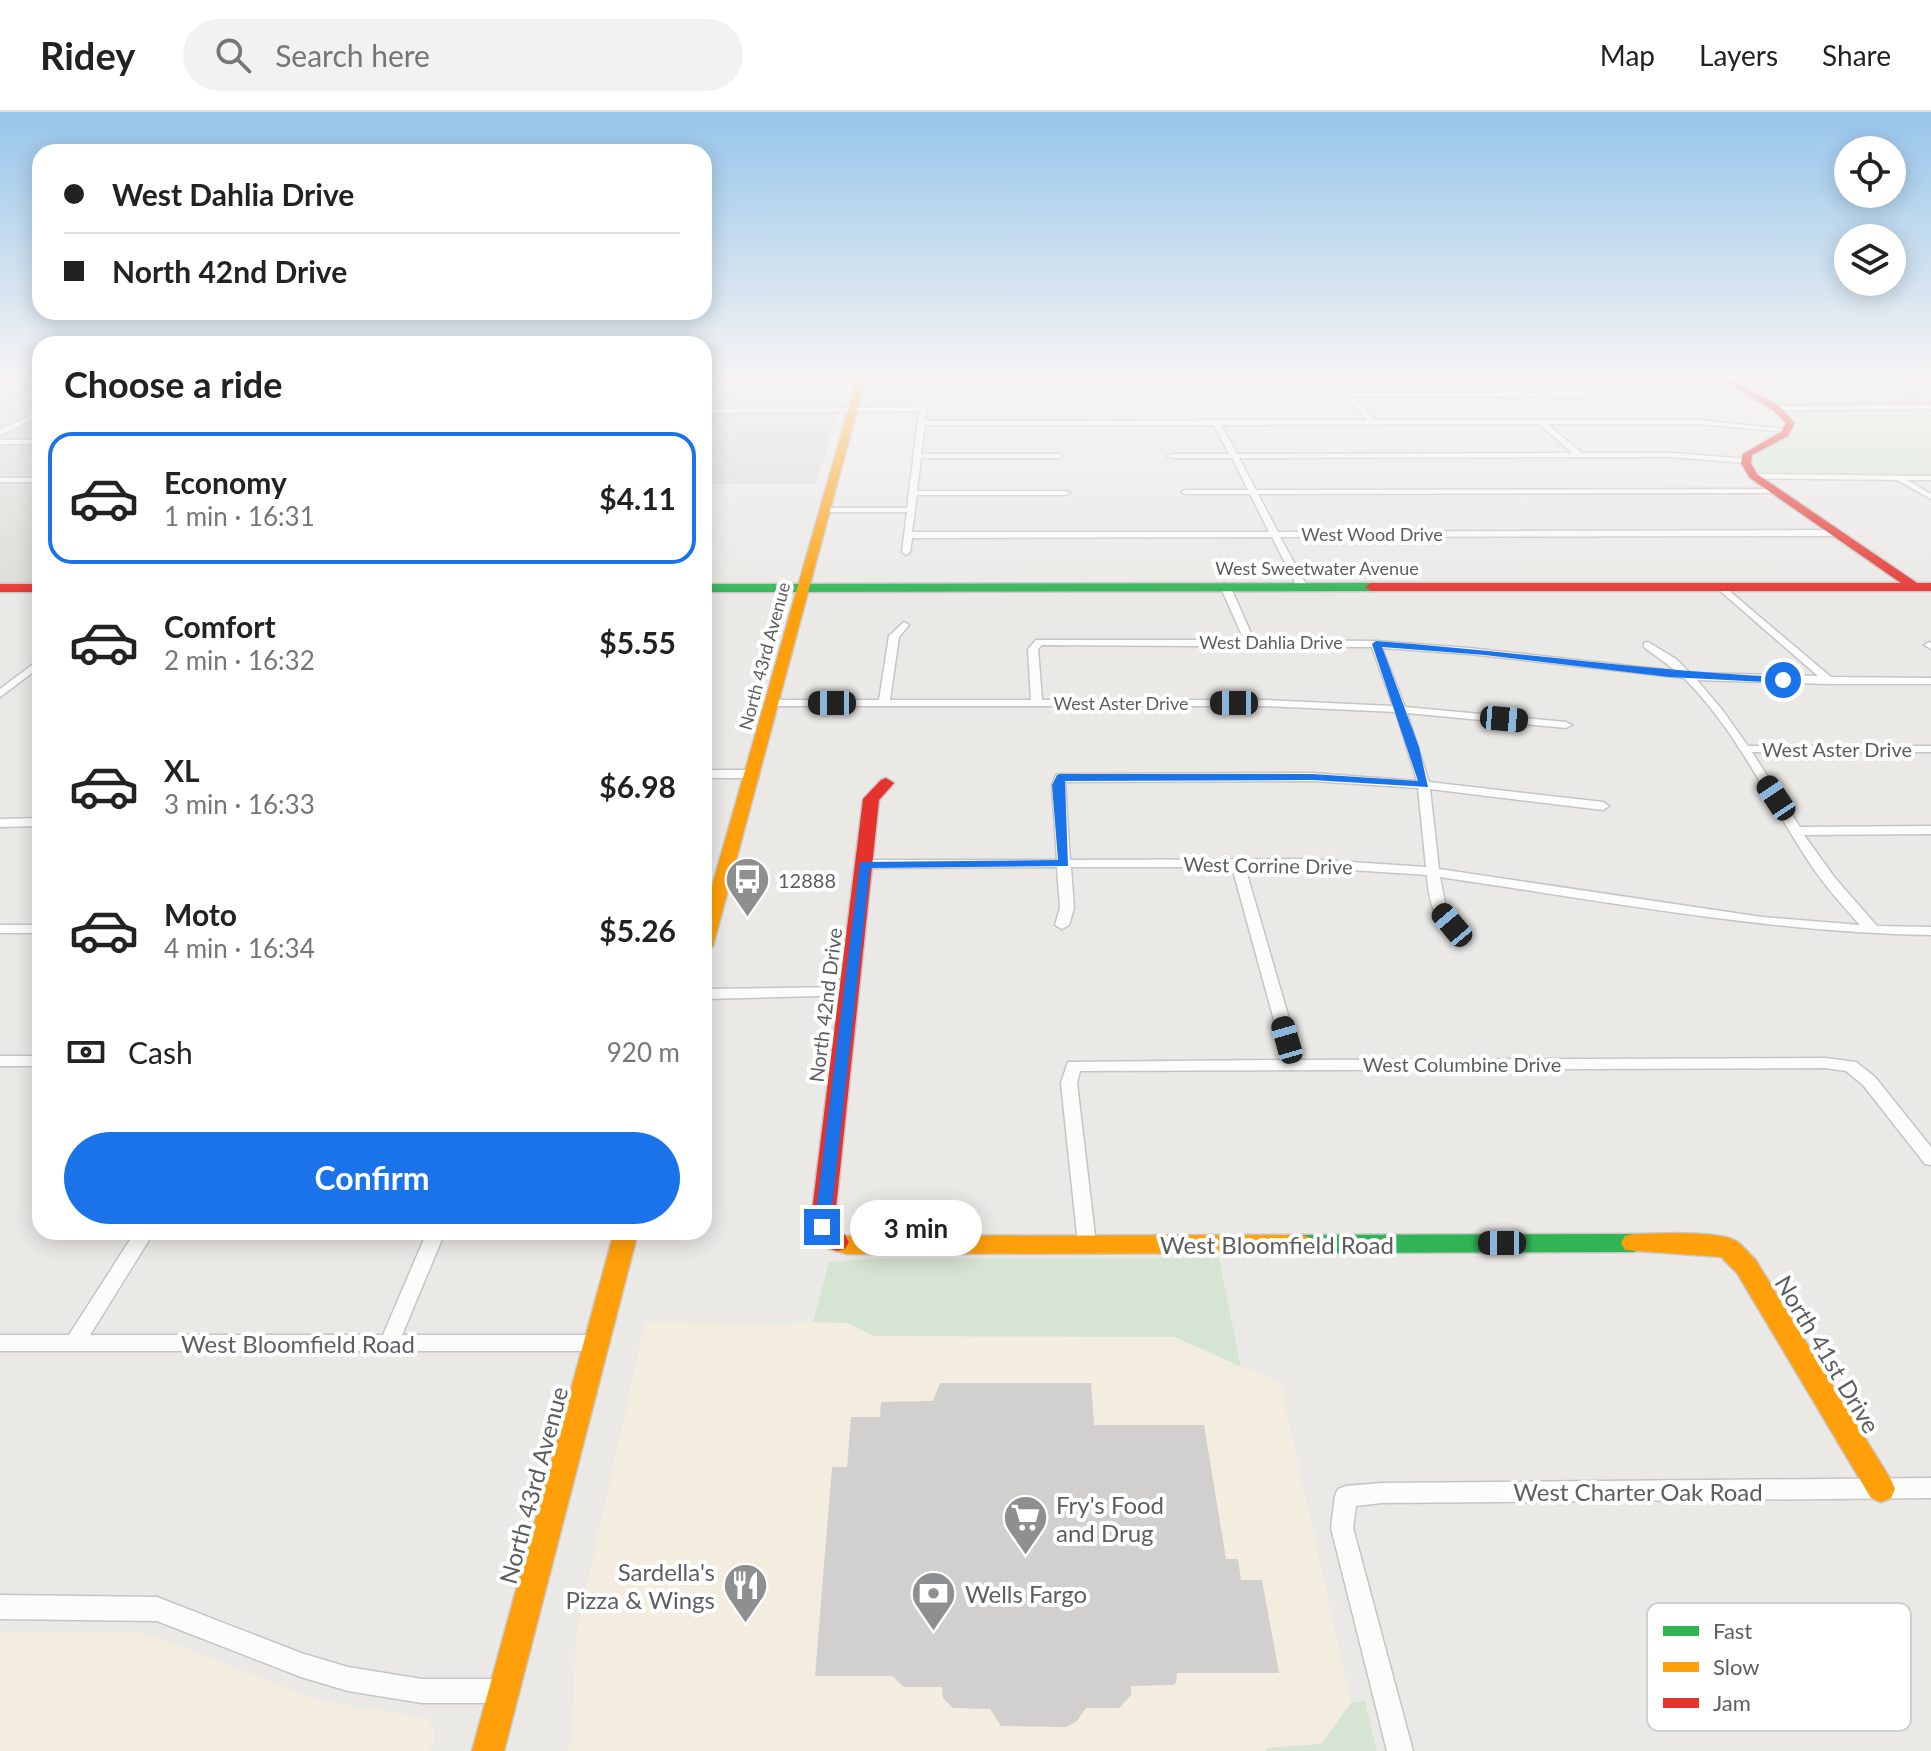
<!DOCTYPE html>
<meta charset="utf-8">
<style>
body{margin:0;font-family:Lato,sans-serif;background:#f2f2f2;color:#222;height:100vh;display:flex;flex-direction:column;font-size:30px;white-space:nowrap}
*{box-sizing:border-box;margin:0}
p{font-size:26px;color:#767676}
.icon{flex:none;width:44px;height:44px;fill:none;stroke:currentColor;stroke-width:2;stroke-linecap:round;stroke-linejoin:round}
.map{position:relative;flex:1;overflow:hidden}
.drawer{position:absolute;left:32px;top:224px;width:680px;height:904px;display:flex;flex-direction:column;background:#fff;border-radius:24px;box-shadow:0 4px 20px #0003}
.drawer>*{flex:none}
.banner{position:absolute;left:32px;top:32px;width:680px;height:176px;border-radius:24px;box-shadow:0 4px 20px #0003;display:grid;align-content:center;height:176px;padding:0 32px;background:#fff}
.buttons{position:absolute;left:1834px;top:24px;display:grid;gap:16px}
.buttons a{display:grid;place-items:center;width:72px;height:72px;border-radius:50%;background:#fff;box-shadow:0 4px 20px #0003;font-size:40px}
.end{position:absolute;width:36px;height:36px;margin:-18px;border:10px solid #1a73e8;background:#fff;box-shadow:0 0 0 4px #fff}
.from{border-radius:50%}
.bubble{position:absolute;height:56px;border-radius:28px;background:#fff;box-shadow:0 4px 20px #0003;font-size:26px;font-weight:700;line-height:56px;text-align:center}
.car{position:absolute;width:24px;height:48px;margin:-24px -12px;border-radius:10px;box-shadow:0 0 6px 2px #0007;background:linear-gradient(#222 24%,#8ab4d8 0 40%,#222 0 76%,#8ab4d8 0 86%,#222 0)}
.banner b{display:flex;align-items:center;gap:28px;height:76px;font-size:30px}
.banner b+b{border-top:2px solid #e0e0e0}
.banner i{width:20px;height:20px;background:#222}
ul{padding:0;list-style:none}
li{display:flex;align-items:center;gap:24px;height:132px;margin:0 16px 12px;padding:0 16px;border:4px solid transparent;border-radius:24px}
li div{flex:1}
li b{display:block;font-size:30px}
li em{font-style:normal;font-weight:700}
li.current{border-color:#1a73e8}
li>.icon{width:72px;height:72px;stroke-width:1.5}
h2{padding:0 32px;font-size:36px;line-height:96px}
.pay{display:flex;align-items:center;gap:20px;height:88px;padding:0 32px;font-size:30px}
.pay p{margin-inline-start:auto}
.button{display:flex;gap:16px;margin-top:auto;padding:16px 32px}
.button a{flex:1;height:92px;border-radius:48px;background:#1a73e8;color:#fff;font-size:32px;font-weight:700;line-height:92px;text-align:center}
header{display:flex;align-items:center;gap:48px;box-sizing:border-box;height:112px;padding:0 40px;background:#fff;border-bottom:2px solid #e0e0e0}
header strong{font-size:38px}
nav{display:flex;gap:44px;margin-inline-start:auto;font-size:28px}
.search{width:560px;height:72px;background:#f2f2f2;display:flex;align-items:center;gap:20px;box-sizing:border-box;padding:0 28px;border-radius:44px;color:#767676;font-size:30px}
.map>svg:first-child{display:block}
.commercial{fill:#f3ede0}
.education{fill:#dddbd6}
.green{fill:#d6e5d3}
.building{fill:#d1d0ce}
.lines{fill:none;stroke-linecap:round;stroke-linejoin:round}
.street-casing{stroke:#c5c5c5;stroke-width:3}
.fast-casing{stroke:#c7c7c7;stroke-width:3}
.slow-casing{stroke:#c7c7c7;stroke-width:3}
.jam-casing{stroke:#c7c7c7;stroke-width:3}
.street{fill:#fcfcfb;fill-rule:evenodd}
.fast{fill:#30b455;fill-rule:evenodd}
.slow{fill:#ff9f0a;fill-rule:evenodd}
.jam{fill:#e5322d;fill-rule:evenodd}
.route{fill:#1a73e8}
.labels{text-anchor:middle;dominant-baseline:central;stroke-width:8;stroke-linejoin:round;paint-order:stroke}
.far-street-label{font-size:18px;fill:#5c5f62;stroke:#fff}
.street-label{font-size:20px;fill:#5c5f62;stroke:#fff}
.poi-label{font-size:20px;fill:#5c5f62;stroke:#fff;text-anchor:start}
.near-street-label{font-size:24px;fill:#5c5f62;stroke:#fff}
.near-poi-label{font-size:24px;fill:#5c5f62;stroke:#fff;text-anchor:start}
.key{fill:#fff;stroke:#cecfd0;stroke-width:2}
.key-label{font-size:22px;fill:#5c5f62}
</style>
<header>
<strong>Ridey</strong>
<div class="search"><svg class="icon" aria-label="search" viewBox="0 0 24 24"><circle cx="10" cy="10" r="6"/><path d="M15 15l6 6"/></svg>Search here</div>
<nav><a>Map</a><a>Layers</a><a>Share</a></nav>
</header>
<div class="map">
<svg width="1931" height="1639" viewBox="0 0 1931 1639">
<rect width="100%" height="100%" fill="#eae9e6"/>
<g class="commercial">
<polygon points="645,1210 848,1211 873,1224 1175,1225 1280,1270 1351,1591 1321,1632 1268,1636 1267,1639 568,1639 572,1624 576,1523"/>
<polygon points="0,1520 134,1520 156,1525 319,1588 428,1606 435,1621 433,1632 429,1639 0,1639"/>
</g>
<g class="education">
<polygon points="0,264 40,264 40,472 0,471"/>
<polygon points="704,264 849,264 816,372 704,372"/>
<polygon points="1727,264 1931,264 1931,293 1780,293"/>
</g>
<g class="green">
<polygon points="1734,264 1886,264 1896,269 1872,270 1903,271 1923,281 1896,281 1904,286 1882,286 1892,292 1795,292 1778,289"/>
<polygon points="1931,297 1931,364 1768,362 1758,360 1753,348 1761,339 1797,319 1797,308 1787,298"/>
<polygon points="1219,1146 1241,1255 1175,1225 873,1224 848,1211 813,1210 829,1150 870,1147"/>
<polygon points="1365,1589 1377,1639 1267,1639 1267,1636 1321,1632 1351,1591"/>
</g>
<g class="building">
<polygon points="40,265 40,283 0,283"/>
<polygon points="940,1271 1091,1271 1094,1313 1204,1313 1226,1447 1238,1447 1241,1468 1262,1468 1279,1561 1177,1561 1176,1571 1172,1573 1131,1574 1131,1583 1119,1596 1086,1596 1077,1609 1066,1615 1001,1614 990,1597 953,1596 943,1586 942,1575 904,1575 892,1564 815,1564 832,1355 847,1355 851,1305 880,1305 881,1290 933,1289"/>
</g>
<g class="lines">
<defs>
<g id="street">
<path d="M 1330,264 L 1336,264 L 1351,281 L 1750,279 L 1753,281 L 1750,283 L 1354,285 L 1374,308 L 1699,308 L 1792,318 L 1789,320 L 1699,312 L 1547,312 L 1582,341 L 1673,341 L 1748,347 L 1749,349 L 1745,351 L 1673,345 L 1239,346 L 1256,378 L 1775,377 L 1779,379 L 1775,381 L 1258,382 L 1278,420 L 1836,418 L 1840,421 L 1836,424 L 1280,425 L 1308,476 L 1303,479 L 1298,476 L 1272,425 L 912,426 L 910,440 L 906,443 L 902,440 L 907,400 L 824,400 L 820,398 L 824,396 L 907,396 L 919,299 L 704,301 L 704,297 L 923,295 L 926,297 L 925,309 L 1367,308 ZM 1539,312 L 1573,341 L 1237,342 L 1221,313 ZM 925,313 L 1214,313 L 1229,342 L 1171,342 L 1167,344 L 1171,346 L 1232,346 L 1248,378 L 1185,378 L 1181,380 L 1185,382 L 1250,382 L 1269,420 L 912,420 L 917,383 L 1066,383 L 1070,381 L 1066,379 L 917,379 L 921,346 L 1059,346 L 1063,344 L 1059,342 L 921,342 Z"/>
<polygon points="1931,293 1931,297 1776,298 1773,296 1776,294"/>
<polygon points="40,299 40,304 0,323 0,318"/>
<polygon points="0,328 30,328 34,330 30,332 0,332"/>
<polygon points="1753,362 1931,364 1931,368 1907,368 1931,382 1931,387 1897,368 1750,366 1749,364"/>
<rect x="0" y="366" width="40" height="4"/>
<path d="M 1721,472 L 1831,565 L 1931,566 L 1931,572 L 1830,572 L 1697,568 L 1723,599 L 1748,634 L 1931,634 L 1931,640 L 1752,640 L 1800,715 L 1931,714 L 1931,722 L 1804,723 L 1835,766 L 1877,814 L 1931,815 L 1931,823 C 1766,820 1603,789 1440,765 L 1446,796 L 1459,813 L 1452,817 C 1432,808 1428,783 1427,763 L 1306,755 L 1245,755 L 1301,948 L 1825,946 L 1856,950 L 1875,965 L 1931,1035 L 1931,1053 L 1925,1052 L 1863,973 L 1846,959 L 1825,956 L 1080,959 L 1077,971 L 1096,1132 L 1094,1137 L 1087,1139 L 1080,1137 L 1078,1132 L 1061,971 L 1068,950 L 1285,948 L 1232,755 L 1071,755 L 1074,796 L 1069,813 L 1062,817 L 1055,813 L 1060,796 L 1057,755 L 864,756 L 857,752 L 864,748 L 1057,748 L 1052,673 L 1056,663 L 1060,662 L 1312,661 L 1417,669 L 1396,600 L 1265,594 L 772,594 L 767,591 L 772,588 L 879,588 L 889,524 L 904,510 L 909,513 L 899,525 L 890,588 L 1031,588 L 1028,537 L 1036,528 L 1244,528 L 1221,476 L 1226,473 L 1231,476 L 1254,528 L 1376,529 L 1469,536 L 1676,559 L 1644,535 L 1644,531 L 1648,530 L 1676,547 L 1690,561 L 1818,564 L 1718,477 L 1716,475 ZM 1042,533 L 1372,535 L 1393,594 L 1265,588 L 1042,588 L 1038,537 ZM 1382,536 L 1469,542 L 1684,566 C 1737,619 1768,688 1809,750 C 1824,773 1842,793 1860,813 L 1762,805 L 1439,757 L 1430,677 L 1603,698 L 1609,694 L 1603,690 L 1429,670 L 1407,601 L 1566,616 L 1572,613 L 1566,610 L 1405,595 ZM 1312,669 L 1418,676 L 1426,755 L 1306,747 L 1070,748 L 1065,670 Z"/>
<polygon points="1929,530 1931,531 1931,537 1924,533"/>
<polygon points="40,547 40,555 0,585 0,577"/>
<polygon points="704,658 753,658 759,662 753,666 704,666"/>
<polygon points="40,706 40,714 0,715 0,707"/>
<rect x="0" y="813" width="40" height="8"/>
<polygon points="847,875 852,877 854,880 852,883 704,887 704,877"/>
<rect x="0" y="944" width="40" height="10"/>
<polygon points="135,1120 154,1120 90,1223 383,1223 427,1120 445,1120 402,1223 595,1223 602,1225 605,1231 602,1237 595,1239 0,1239 0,1223 69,1223"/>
<polygon points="1931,1366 1931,1386 1381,1391 1356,1394 1353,1416 1413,1639 1387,1639 1331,1416 1335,1384 1338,1377 1346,1374 1381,1371"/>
<polygon points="0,1483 157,1485 301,1541 348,1555 422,1567 504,1567 513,1570 516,1579 513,1588 504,1591 422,1591 348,1579 301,1565 157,1509 0,1507"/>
</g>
<g id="fast">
<polygon points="704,472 1371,471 1377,475 1371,479 704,480"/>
<polygon points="1633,1122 1641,1124 1645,1131 1641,1138 1633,1140 1301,1141 1293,1139 1289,1132 1293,1125 1301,1123"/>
</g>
<g id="slow">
<polygon points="858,264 866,264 713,834 704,840 704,802"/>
<polygon points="614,1120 638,1120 504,1639 472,1639"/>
<polygon points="837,1121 847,1124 1301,1123 1309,1125 1313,1132 1309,1139 1301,1141 847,1142 829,1137 825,1130 829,1123"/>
<path d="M 1633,1122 C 1657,1122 1716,1118 1736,1129 C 1743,1133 1749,1142 1755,1147 L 1891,1368 L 1895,1377 L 1891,1386 L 1881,1390 L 1871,1386 L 1737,1161 L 1721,1145 L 1625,1138 L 1621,1131 L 1625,1124 Z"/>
</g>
<g id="jam">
<polygon points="1717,264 1726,264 1779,294 1795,311 1788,324 1752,343 1751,351 1757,362 1917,471 1931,471 1931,479 1371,479 1365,475 1371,471 1901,471 1750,366 1741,351 1743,342 1781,320 1786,311 1773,298"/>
<rect x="0" y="472" width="40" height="8"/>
<polygon points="886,666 894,671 879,688 834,1115 836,1120 845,1123 849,1130 845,1137 837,1139 819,1133 810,1115 863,687 881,668"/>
</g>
</defs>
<use href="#street" class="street-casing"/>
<use href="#fast" class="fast-casing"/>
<use href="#slow" class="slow-casing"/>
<use href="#jam" class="jam-casing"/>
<use href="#street" class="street"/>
<use href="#fast" class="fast"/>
<use href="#slow" class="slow"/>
<use href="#jam" class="jam"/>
</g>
<linearGradient id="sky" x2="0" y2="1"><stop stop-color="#97c5eb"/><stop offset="0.54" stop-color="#f6f5f4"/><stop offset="1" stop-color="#f6f5f4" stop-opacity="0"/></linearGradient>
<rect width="1931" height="493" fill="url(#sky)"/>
<path class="route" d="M 1376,529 C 1512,539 1647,559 1783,565 L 1788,568 L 1783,571 L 1669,565 L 1485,543 L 1382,535 L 1419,635 L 1428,675 L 1312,668 L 1065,669 L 1068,754 L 870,756 L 830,1115 L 828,1119 L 816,1119 L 814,1115 L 860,750 L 1058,748 L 1052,673 L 1057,663 L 1060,662 L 1312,662 L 1418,669 L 1372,532 Z"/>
<defs>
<symbol id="bus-pin" viewBox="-11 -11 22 30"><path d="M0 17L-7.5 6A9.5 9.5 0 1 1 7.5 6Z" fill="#8e8f90" stroke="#fff"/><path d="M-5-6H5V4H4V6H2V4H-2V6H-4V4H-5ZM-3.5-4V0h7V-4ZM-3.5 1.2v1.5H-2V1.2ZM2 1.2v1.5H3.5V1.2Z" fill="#fff"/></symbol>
<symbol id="supermarket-pin" viewBox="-11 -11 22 30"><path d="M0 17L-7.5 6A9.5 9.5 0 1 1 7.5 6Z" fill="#8e8f90" stroke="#fff"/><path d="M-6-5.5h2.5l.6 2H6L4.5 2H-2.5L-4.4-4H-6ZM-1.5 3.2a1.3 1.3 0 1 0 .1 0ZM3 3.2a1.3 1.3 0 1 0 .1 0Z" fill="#fff"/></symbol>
<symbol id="restaurant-pin" viewBox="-11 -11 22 30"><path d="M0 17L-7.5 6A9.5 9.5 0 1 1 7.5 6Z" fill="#8e8f90" stroke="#fff"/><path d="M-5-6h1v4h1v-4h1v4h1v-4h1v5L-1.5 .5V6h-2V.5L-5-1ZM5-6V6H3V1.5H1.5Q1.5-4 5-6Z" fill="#fff"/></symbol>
<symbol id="bank-pin" viewBox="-11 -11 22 30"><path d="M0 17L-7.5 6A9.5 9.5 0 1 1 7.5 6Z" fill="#8e8f90" stroke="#fff"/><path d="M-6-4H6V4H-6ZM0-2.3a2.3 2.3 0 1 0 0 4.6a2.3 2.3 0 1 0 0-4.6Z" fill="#fff"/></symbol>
</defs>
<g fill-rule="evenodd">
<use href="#bus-pin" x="722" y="742" width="51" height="69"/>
<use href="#supermarket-pin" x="1000" y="1380" width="51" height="69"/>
<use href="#restaurant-pin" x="720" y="1448" width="51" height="69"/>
<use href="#bank-pin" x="908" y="1456" width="51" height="69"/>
</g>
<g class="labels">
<g class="far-street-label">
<text x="1372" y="422">West Wood Drive</text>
<text x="1317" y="456">West Sweetwater Avenue</text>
<text x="1271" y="530">West Dahlia Drive</text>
<text transform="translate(764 544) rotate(-75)">North 43rd Avenue</text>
<text x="1121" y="591">West Aster Drive</text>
</g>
<g class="street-label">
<text x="1837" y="637">West Aster Drive</text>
<text transform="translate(1268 753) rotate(1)">West Corrine Drive</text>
<text transform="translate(825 893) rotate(-83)">North 42nd Drive</text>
<text x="1462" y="952">West Columbine Drive</text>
</g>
<g class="poi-label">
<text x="778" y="768">12888</text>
</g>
<g class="near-street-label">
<text x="1277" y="1132">West Bloomfield Road</text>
<text x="298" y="1231">West Bloomfield Road</text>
<text transform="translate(1828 1242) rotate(59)">North 41st Drive</text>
<text transform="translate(533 1373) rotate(-75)">North 43rd Avenue</text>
<text x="1638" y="1379">West Charter Oak Road</text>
</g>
<g class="near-poi-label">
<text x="1056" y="1392">Fry's Food<tspan x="1056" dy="28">and Drug</tspan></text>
<text x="715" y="1459" text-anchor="end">Sardella's<tspan x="715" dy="28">Pizza &amp; Wings</tspan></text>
<text x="965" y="1481">Wells Fargo</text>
</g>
</g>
<rect x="1647" y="1491" width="264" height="128" rx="12" class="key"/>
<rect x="1663" y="1514" width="36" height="10" fill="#30b455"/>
<rect x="1663" y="1550" width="36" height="10" fill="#ff9f0a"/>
<rect x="1663" y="1586" width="36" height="10" fill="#e5322d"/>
<g class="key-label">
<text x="1713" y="1527">Fast</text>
<text x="1713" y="1563">Slow</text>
<text x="1713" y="1599">Jam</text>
</g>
</svg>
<div class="buttons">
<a><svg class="icon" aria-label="locate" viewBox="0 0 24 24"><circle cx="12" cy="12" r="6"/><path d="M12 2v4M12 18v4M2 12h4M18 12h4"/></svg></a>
<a><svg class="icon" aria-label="layers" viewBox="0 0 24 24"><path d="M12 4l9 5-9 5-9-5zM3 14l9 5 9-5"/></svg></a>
</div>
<i class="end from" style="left:1783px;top:568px"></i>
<i class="end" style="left:822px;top:1115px"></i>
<div class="bubble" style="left:850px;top:1088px;width:132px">3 min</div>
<i class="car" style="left:832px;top:591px;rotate:270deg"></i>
<i class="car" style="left:1234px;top:591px;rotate:270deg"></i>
<i class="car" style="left:1504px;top:607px;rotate:95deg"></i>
<i class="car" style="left:1776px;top:686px;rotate:326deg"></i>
<i class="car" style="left:1452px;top:813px;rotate:320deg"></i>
<i class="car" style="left:1287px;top:928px;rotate:344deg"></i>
<i class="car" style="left:1502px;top:1131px;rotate:270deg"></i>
<div class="banner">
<b><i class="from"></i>West Dahlia Drive</b>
<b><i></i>North 42nd Drive</b>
</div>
<section class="drawer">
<h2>Choose a ride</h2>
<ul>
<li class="current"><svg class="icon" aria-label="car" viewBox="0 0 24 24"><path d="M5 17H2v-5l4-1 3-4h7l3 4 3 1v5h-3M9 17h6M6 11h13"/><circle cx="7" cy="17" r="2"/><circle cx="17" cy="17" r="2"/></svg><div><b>Economy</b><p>1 min · 16:31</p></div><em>$4.11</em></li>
<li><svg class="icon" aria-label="car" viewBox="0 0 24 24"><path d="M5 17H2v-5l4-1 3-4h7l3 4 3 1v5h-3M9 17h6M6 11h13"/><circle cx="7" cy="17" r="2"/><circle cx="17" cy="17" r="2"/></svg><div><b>Comfort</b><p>2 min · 16:32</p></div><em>$5.55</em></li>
<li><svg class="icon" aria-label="car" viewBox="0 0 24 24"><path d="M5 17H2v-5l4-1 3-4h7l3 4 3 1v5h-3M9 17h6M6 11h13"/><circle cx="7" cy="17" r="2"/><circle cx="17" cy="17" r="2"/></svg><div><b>XL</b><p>3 min · 16:33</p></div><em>$6.98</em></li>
<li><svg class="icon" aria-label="car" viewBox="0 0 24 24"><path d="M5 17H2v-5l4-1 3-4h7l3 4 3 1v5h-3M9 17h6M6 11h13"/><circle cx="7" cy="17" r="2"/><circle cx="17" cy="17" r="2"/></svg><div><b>Moto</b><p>4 min · 16:34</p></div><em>$5.26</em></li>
</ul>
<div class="pay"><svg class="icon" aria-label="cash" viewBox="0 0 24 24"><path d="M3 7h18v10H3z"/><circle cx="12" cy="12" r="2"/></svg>Cash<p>920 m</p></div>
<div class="button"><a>Confirm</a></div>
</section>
</div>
